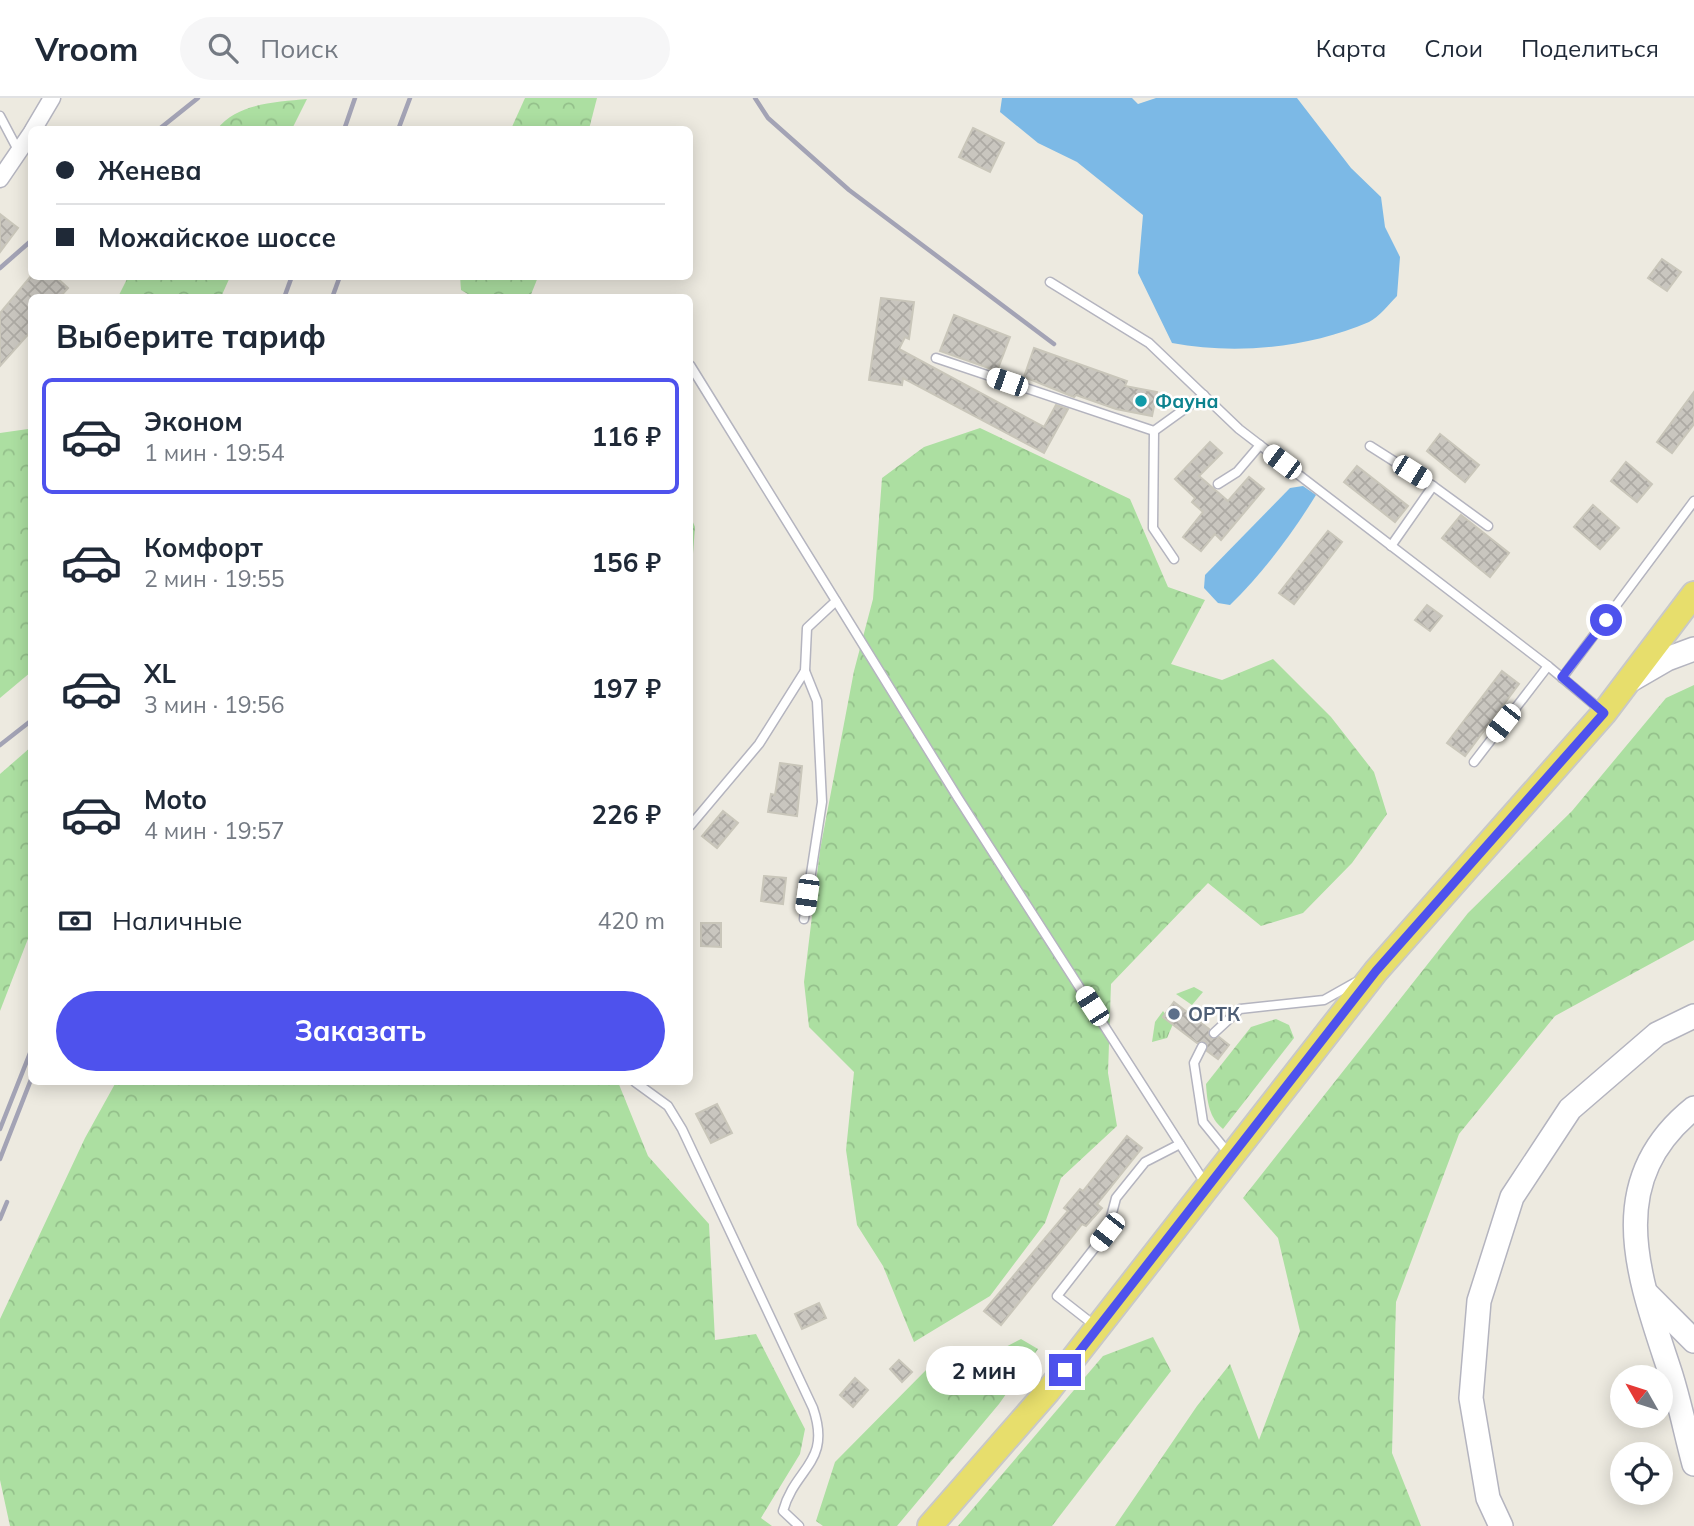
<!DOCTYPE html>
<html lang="ru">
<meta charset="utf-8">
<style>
body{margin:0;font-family:Mulish,sans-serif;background:#f6f6f7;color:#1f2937;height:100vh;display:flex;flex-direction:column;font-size:26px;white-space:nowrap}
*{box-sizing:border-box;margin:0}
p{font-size:23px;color:#747a83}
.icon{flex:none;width:38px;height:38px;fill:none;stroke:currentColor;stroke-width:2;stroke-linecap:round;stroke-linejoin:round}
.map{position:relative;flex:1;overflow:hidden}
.panel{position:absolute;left:28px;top:196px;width:665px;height:791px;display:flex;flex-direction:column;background:#fff;border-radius:10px;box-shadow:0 4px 18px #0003}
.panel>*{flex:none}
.hud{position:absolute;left:28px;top:28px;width:665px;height:154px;border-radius:10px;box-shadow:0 4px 18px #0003;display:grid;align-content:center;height:154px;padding:0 28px;background:#fff}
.needle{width:46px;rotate:309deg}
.fabs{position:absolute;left:1610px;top:1267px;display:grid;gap:14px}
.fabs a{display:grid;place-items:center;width:63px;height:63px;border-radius:50%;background:#fff;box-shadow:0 4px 18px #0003;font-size:35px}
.end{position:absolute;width:32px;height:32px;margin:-16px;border:9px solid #4e52ed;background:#fff;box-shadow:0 0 0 4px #fff}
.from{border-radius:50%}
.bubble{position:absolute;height:49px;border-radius:24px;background:#fff;box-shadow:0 4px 18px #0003;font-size:23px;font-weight:700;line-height:49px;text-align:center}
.car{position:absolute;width:21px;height:42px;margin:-21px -10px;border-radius:9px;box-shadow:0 0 5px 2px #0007;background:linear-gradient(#fff 24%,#345 0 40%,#fff 0 76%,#345 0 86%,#fff 0)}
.hud b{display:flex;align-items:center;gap:24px;height:66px;font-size:26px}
.hud b+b{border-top:2px solid #e0e1e3}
.hud i{width:18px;height:18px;background:#1f2937}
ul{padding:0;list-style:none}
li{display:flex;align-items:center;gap:21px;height:116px;margin:0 14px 10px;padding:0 14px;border:4px solid transparent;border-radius:10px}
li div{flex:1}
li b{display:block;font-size:26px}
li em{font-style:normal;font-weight:700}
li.current{border-color:#4e52ed}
li>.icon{width:63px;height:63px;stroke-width:1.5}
h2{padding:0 28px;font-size:32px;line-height:84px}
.pay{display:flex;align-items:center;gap:18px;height:77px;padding:0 28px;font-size:26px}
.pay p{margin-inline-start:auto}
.button{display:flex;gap:14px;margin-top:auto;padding:14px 28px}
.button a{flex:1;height:80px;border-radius:42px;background:#4e52ed;color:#fff;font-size:28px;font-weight:700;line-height:80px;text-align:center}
header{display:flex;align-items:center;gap:42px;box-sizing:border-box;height:98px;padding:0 35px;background:#fff;border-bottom:2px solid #e0e1e3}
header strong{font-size:33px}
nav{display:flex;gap:38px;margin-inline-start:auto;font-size:24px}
.search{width:490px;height:63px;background:#f6f6f7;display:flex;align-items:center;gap:18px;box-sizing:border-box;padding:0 24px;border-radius:38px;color:#747a83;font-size:26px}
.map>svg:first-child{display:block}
.grass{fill:url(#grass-tufts)}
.forest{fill:url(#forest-crowns)}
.water{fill:#7cb9e6}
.building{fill:url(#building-cross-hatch);stroke:#c9c6ba;stroke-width:2}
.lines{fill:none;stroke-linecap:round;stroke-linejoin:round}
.service-casing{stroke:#b4b4bf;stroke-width:11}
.minor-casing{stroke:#b4b4bf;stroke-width:19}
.secondary-casing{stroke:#b4b4bf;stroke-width:26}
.primary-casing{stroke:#c8c8c8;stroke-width:28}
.service{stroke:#fff;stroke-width:8}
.minor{stroke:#fff;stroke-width:16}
.secondary{stroke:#fff;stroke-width:23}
.primary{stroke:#e7de6c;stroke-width:24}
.rail{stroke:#a3a3b5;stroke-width:4.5}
.route{stroke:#4e52ed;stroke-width:9}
.culture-dot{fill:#0f9aa8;stroke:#fff;stroke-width:2.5}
.service-dot{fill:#5c6f8a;stroke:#fff;stroke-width:2.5}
.labels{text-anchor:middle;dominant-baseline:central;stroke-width:5;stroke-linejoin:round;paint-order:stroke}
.culture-label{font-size:19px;font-weight:bold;fill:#0d838f;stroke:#fff;text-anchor:start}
.service-label{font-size:19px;font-weight:bold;fill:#4e5e75;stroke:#fff;text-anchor:start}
</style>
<header>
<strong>Vroom</strong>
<div class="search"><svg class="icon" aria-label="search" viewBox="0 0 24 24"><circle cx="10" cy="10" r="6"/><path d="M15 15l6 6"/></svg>Поиск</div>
<nav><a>Карта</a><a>Слои</a><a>Поделиться</a></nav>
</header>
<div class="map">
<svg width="1694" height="1428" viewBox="0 0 1694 1428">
<defs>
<pattern id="grass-tufts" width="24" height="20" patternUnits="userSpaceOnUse" patternTransform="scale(1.75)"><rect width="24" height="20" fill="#acdfa1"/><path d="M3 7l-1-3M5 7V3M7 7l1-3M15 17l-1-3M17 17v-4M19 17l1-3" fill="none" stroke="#94c08b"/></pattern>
<pattern id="forest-crowns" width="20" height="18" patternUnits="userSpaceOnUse" patternTransform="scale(1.75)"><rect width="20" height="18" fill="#acdfa1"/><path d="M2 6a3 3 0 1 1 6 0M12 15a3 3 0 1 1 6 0" fill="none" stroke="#94c08b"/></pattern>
<pattern id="building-cross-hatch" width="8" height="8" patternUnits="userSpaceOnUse" patternTransform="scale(1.75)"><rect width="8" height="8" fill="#c9c6bf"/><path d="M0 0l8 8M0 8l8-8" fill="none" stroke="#adaaa4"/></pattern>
</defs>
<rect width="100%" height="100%" fill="#edeae0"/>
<g class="grass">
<polygon points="1194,889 1203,894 1192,907 1176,896"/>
<polygon points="1163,913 1173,926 1167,940 1152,944 1155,924"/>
</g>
<g class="forest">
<polygon points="525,0 597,0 589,31 511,31"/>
<path d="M 307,1 L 292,31 L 217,31 C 238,5 276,4 307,1 Z"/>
<polygon points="460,178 538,178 538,179 530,199 473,199 461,192"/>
<polygon points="128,179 128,178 230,179 221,199 118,199"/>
<polygon points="980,330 1130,401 1168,489 1205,502 1171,566 1222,582 1273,561 1331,619 1374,674 1387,716 1352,765 1303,815 1261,828 1208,785 1111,886 1108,975 1117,1028 1061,1080 1045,1125 990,1198 914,1244 883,1168 857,1127 846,1052 854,974 809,929 804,884 820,752 854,573 873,501 882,380 924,349"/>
<polygon points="28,331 32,331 31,574 0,600 0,335"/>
<polygon points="690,417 695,429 690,496"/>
<polygon points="1694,587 1694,842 1555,918 1459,1036 1396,1204 1392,1355 1421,1428 1115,1428 1197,1308 1230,1266 1259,1342 1300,1233 1278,1140 1243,1100 1468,815 1572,713 1666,600"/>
<polygon points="31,649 31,833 0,913 0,676"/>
<path d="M 1276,921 L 1289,927 L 1294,940 L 1223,1031 C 1209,1020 1207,1003 1206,986 L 1251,929 Z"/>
<polygon points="116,984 618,984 648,1058 709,1126 715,1242 756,1236 805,1331 800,1356 761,1420 772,1428 10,1428 0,1382 0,1221 85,1040"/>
<polygon points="1153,1239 1171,1273 1052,1428 958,1428 1103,1258"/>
<polygon points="1021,1241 1038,1251 999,1306 897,1428 823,1428 816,1423 835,1364 931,1267 998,1253"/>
</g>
<g class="water">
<path d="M 1002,0 L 1132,0 L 1138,6 L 1156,0 L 1297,0 L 1351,70 L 1381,99 L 1385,129 L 1400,159 L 1397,198 C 1389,206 1379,219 1369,224 C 1308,250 1236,257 1172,245 L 1138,175 L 1143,117 L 1077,64 L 1038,45 L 1000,14 Z"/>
<path d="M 1303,388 L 1316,397 C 1292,436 1263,475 1230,507 L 1218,505 L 1204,490 L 1205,477 L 1290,390 Z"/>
</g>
<g class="building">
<polygon points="973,30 1004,45 990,74 959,59"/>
<polygon points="0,116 18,130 0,154"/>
<polygon points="1662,161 1681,174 1667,193 1648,180"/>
<polygon points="31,178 55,178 68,190 59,200 32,200 32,232 0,268 0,215"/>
<polygon points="881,200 914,204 909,241 905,239 899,251 1044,329 1056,307 1068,311 1044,355 903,280 902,287 869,282"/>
<polygon points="954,217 1010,239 997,273 940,253"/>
<polygon points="1034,250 1127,283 1125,288 1157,294 1152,318 1116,311 1076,297 1074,299 1024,279"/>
<polygon points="1694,294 1694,326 1672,355 1657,344"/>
<polygon points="1440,336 1479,367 1465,384 1427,353"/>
<polygon points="1210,344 1222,355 1199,378 1228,403 1249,379 1264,391 1221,442 1215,436 1201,453 1183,439 1203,414 1192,404 1195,400 1175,381"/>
<polygon points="1626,364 1652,386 1637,404 1611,383"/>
<polygon points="1357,368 1408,408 1395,424 1344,384"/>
<polygon points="1593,407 1619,430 1600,451 1574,429"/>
<polygon points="1461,417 1509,455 1490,479 1442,440"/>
<polygon points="1328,433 1342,444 1294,506 1279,495"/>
<polygon points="1427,507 1442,518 1430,533 1415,522"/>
<polygon points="1502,573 1519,586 1465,658 1447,645"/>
<polygon points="780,665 802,668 797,718 768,714 771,696 775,697"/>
<polygon points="723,713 738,725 717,750 702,738"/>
<polygon points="764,778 786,780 783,806 761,803"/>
<polygon points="701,825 721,825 721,849 701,848"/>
<polygon points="1174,904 1209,931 1210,940 1219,939 1229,947 1218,961 1207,953 1206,944 1197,945 1163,919"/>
<polygon points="717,1006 732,1035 711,1045 696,1016"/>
<polygon points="1127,1038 1142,1050 1097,1106 1102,1110 1086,1128 1082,1126 1001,1227 984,1213 1068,1113 1064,1110 1080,1091 1083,1093"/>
<polygon points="819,1205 826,1220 802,1231 795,1216"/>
<polygon points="899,1262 912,1274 902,1284 890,1271"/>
<polygon points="855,1280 868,1292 853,1309 840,1297"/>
</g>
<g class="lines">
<defs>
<g id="service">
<polyline points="0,18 19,54"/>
<polyline points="1050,184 1149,245 1239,331 1548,568 1602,613"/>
<polyline points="936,260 1154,333 1204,297"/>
<polyline points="690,267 958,700 1205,1085"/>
<polyline points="1154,333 1153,430 1174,461"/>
<polyline points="1370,348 1433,388 1391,448"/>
<polyline points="1218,386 1237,374 1260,347"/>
<polyline points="1433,388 1488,428"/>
<polyline points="1562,580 1694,403"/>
<polyline points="1474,664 1548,568"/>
<polyline points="690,728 759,646 805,573 807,530 836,503"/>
<polyline points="804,821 822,704 817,603 805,573"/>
<polyline points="1214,935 1240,911 1324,902 1356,884"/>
<polyline points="1202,949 1194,965 1203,1024 1229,1056"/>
<path d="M 635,984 L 668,1008 L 682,1031 L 813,1310 C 832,1365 795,1369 783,1413 L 799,1428"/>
<polyline points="1094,1227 1057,1198 1107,1134 1116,1100 1145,1064 1180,1046"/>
</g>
<g id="minor">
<polyline points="33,32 52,0"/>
<polyline points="0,81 32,34"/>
</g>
<g id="secondary">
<polyline points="1629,583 1667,561 1694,551"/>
<path d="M 1694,1010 C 1600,1085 1640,1182 1671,1277 C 1680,1306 1686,1336 1694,1366"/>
<polyline points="1648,1197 1694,1243"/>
<polyline points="1501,1428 1488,1400 1471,1300 1479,1203 1512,1099 1570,1011 1657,936 1694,918"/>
</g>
<polyline id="primary" points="930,1428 1048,1293 1376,873 1604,615 1694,496"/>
</defs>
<use href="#service" class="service-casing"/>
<use href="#minor" class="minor-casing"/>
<use href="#secondary" class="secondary-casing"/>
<use href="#primary" class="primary-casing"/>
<use href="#service" class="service"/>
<use href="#minor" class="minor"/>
<use href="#secondary" class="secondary"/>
<use href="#primary" class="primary"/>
<g class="rail">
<polyline points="755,0 768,20 849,92 1054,246"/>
<polyline points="158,32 198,0"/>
<polyline points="344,32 355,0"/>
<polyline points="398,32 410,0"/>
<polyline points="0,170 32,142"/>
<polyline points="284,200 292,178"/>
<polyline points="332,200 340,178"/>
<polyline points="0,647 32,622"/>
<polyline points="0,1031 32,950"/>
<polyline points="0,1061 32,979"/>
<polyline points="0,1121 7,1104"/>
</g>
</g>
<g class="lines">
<polyline class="route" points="1065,1272 1376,873 1604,615 1562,579 1606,522"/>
</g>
<circle class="culture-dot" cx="1141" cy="303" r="7"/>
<circle class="service-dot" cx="1174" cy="916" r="7"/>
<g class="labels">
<g class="culture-label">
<text x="1155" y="303">Фауна</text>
</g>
<g class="service-label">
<text x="1188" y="916">ОРТК</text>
</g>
</g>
</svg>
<div class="fabs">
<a><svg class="needle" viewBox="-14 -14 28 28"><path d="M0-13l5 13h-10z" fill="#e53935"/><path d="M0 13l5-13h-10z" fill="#747a83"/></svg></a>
<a><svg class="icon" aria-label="locate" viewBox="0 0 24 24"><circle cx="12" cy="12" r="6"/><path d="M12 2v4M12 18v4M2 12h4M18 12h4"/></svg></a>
</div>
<i class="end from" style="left:1606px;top:522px"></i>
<i class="end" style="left:1065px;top:1272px"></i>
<div class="bubble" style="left:926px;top:1248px;width:116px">2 мин</div>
<i class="car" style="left:1007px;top:284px;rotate:289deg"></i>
<i class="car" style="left:1282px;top:364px;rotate:307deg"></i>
<i class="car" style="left:1412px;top:374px;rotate:122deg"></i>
<i class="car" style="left:1503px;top:625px;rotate:218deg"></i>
<i class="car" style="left:807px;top:797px;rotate:188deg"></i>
<i class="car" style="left:1092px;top:908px;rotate:327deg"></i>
<i class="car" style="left:1107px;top:1134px;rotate:218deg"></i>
<div class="hud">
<b><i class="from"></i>Женева</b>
<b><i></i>Можайское шоссе</b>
</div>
<section class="panel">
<h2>Выберите тариф</h2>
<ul>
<li class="current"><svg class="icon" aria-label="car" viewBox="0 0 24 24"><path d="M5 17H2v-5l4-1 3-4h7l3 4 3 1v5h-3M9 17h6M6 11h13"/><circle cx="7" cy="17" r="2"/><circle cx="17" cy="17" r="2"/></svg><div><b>Эконом</b><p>1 мин · 19:54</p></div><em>116 ₽</em></li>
<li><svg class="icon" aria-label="car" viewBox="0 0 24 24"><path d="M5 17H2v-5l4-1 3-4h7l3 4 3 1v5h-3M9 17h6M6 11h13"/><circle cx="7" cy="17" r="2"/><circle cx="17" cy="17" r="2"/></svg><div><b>Комфорт</b><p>2 мин · 19:55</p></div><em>156 ₽</em></li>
<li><svg class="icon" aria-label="car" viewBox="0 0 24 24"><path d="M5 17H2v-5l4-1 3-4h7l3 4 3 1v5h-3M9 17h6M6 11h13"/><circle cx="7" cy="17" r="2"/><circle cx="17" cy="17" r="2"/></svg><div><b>XL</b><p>3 мин · 19:56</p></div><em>197 ₽</em></li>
<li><svg class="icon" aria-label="car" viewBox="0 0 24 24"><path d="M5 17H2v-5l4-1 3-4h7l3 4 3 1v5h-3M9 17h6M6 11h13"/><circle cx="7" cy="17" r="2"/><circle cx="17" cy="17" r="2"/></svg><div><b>Moto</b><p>4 мин · 19:57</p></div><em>226 ₽</em></li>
</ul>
<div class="pay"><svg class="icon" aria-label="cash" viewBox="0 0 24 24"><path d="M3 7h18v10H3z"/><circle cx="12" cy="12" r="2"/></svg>Наличные<p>420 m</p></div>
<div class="button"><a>Заказать</a></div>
</section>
</div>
